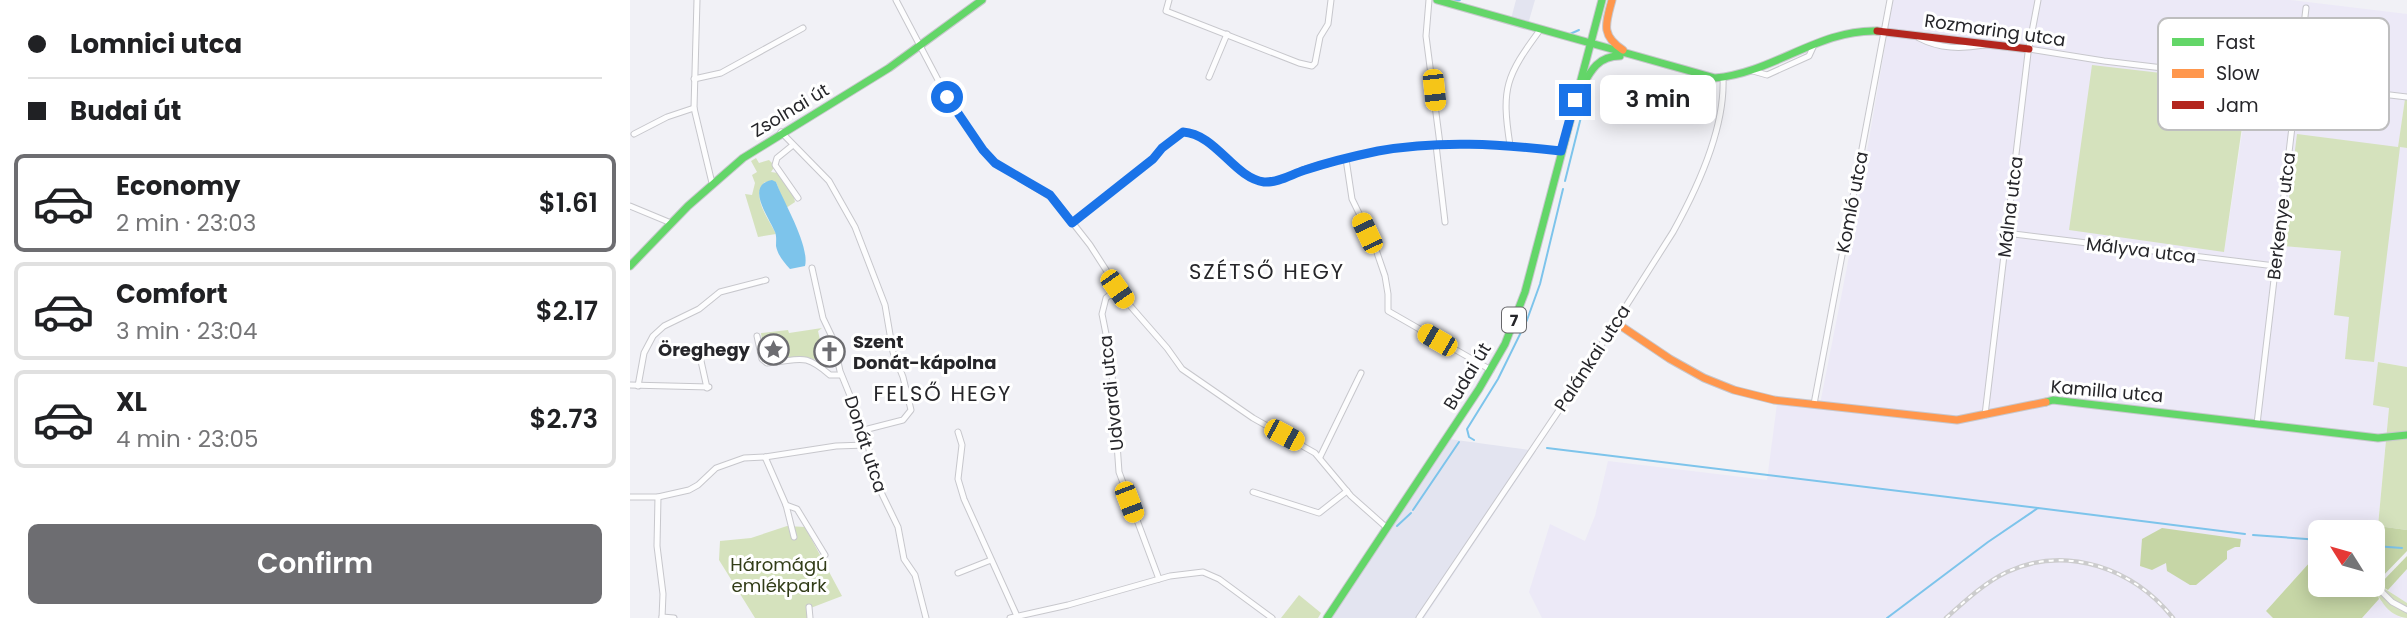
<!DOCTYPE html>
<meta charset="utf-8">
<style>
body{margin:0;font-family:Poppins,sans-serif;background:#f2f2f2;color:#202124;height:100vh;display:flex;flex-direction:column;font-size:26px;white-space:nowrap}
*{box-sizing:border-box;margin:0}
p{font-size:23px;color:#757577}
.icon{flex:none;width:38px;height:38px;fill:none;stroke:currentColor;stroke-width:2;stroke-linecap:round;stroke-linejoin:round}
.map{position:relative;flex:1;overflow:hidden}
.panel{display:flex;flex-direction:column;background:#fff;width:630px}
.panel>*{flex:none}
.banner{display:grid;align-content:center;height:154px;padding:0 28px;background:#fff}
.needle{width:46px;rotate:307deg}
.buttons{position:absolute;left:1678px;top:520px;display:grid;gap:14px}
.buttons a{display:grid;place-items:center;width:77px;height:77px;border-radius:10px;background:#fff;box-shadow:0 4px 18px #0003;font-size:35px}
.end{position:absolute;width:32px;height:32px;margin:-16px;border:9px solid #1a73e8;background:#fff;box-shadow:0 0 0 4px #fff}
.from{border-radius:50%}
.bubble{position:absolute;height:49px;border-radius:10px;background:#fff;box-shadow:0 4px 18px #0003;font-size:23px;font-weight:600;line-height:49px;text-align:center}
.car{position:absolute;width:21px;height:42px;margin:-21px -10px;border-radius:9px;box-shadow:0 0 5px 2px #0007;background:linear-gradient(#f5c518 24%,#345 0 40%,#f5c518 0 76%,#345 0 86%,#f5c518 0)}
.banner b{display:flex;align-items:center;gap:24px;height:66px;font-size:26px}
.banner b+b{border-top:2px solid #e0e0e0}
.banner i{width:18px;height:18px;background:#202124}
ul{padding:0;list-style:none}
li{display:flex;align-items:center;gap:21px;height:98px;margin:0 14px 10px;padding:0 14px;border:4px solid #e0e0e0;border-radius:10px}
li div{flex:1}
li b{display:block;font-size:26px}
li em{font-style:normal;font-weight:600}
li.selected{border-color:#6d6d71}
li>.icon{width:63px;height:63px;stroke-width:1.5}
.button{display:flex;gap:14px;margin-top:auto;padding:14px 28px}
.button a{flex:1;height:80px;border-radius:10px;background:#6d6d71;color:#fff;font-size:28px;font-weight:600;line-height:80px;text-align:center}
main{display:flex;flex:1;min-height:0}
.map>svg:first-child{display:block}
.built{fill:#e3e4f0}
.industrial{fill:#ece9f7;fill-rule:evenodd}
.green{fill:#d5e2bd}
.forest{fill:#c6d6a6}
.water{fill:#7dc4eb}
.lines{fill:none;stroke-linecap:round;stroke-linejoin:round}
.stream{stroke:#7dc4eb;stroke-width:2}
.street-casing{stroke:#c7c7cc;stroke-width:7}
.fast-casing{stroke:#c7c7cc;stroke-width:9}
.slow-casing{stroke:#c7c7cc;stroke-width:9}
.jam-casing{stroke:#c7c7cc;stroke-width:9}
.street{stroke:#fdfdfe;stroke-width:5}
.fast{stroke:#63d668;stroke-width:7}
.slow{stroke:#ff974d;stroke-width:7}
.jam{stroke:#b3261e;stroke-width:7}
.rail-casing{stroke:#cccccd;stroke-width:4.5}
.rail{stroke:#fff;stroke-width:2;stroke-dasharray:5;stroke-linecap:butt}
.route{stroke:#1a73e8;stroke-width:9}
.labels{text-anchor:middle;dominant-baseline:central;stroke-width:6;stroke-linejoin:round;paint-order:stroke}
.shield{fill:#fff;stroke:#67676a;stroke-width:2}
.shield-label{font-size:16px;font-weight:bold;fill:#26262a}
.street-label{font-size:18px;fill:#26262a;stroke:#fff}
.poi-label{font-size:18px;font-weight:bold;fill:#26262a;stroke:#fff;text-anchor:start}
.park-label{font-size:18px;fill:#323d18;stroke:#fff}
.quarter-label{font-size:21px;letter-spacing:2px;fill:#26262a;stroke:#fff}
.key{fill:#fff;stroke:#bebebf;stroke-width:2}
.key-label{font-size:19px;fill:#26262a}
</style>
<main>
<section class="panel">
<div class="banner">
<b><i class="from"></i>Lomnici utca</b>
<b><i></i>Budai út</b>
</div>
<ul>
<li class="selected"><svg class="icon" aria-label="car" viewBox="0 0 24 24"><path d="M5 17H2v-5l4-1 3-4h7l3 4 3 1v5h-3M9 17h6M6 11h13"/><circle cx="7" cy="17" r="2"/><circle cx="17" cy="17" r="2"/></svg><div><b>Economy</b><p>2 min · 23:03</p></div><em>$1.61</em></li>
<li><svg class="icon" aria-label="car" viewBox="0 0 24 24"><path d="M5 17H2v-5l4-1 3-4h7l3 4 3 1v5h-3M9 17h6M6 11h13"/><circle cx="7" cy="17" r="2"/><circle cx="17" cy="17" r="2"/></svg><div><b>Comfort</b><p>3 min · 23:04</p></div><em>$2.17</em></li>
<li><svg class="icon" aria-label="car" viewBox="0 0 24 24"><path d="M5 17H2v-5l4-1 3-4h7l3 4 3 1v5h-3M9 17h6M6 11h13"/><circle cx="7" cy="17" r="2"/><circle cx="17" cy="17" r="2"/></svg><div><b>XL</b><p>4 min · 23:05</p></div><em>$2.73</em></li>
</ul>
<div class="button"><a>Confirm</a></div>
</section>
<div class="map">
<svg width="1777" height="618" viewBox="0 0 1777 618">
<rect width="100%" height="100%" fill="#f1f1f6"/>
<g class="built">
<polygon points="886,0 905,0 898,24 881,19"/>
<polygon points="819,439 906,451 794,618 702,618"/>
</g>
<g class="industrial">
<path d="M 1263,0 L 1661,0 L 1777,14 L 1777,100 L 1775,100 L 1768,147 L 1654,246 L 1711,251 L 1704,314 L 1720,317 L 1715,359 L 1770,147 L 1777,148 L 1777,367 L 1748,362 L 1759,407 L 1748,526 L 1743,541 L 1743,532 L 1690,532 L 1690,551 L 1636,611 L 1643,618 L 912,618 L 899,592 L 920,524 L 955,541 L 965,516 L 978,461 L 1137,480 L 1147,404 L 1189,409 L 1217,267 ZM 1462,66 L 1659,88 L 1613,127 L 1594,252 ZM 1611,539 L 1605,546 L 1597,551 L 1536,563 Z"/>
<polygon points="1777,569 1777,603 1767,598 1758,590"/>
<polygon points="1749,599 1761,612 1772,618 1732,618"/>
</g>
<g class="green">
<polygon points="1462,65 1660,88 1653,130 1612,127 1594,252 1439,230"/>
<polygon points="1775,99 1777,100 1777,148 1770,147 1744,362 1715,359 1719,317 1704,315 1711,251 1653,246 1667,134 1768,147"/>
<path d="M 126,158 L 129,163 L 139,160 L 145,166 L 141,172 L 148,173 L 163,193 L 165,202 L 156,208 L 146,182 L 135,182 C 120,196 139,219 146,234 L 128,237 L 115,194 L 122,195 L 125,183 L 122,175 L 127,172 L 121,161 Z"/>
<polygon points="192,328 188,331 190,340 195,339 202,363 200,365 177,357 139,361 134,357 131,333 158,330 159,333"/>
<polygon points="1748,362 1777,367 1777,530 1748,526 1759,408 1743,405"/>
<polygon points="157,526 175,527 212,596 178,609 178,618 125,618 89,560 90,541 121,538"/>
<path d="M 1749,585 L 1777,603 L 1777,618 C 1759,616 1753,603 1744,590 Z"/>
<polygon points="669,595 691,613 688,618 651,618"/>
</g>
<g class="forest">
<polygon points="1748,526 1777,530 1777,551 1747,582 1743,579 1743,572 1750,558 1743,554 1743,541"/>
<polygon points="1532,528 1611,539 1610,547 1605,547 1597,551 1597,559 1566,585 1560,585 1537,571 1536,563 1522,570 1510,566 1512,539"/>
<polygon points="1690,551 1690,584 1739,585 1747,592 1749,599 1732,618 1643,618 1636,611"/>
<polygon points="1777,556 1777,569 1758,590 1749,585"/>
</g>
<path class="water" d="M 142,180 L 146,182 C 153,201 180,246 175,266 L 160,269 C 154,262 148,256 146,246 C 146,240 147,235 144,230 C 138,216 115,185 142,180 Z"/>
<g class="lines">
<g class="stream">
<polyline points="824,1 830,0"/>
<polyline points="940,34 949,30"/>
<polyline points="935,181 954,105"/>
<polyline points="135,339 137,356"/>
<polyline points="844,440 839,437 837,429 868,379 897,320 910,284 933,189"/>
<polyline points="917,448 1408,508"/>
<polyline points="783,510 829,442"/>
<polyline points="767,526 781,513"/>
<polyline points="1623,535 1690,540"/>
<polyline points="1744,546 1772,548"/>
<polyline points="1257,618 1358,542 1408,508 1615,534"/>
</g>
<defs>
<g id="street">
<polyline points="67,0 64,108 82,183"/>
<polyline points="266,0 317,97 353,150 365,163 424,199 460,245 496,301 537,348 552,369 623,418 685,453 721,496 757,528"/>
<polyline points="539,0 536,11 669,63 682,66 685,63 690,37 698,24 701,0"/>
<polyline points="799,0 796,36 810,144"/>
<path d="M 1289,38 C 1310,49 1331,49 1354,45"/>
<polyline points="1399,49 1474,61 1777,97"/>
<polyline points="1123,71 1137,75 1179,56 1184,45"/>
<polyline points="579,77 597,34"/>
<polyline points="64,79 91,73 173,28"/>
<polyline points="151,132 199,181 225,227 255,305 263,352 273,377 281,410 273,420 234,430"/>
<polyline points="4,134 37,117 64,108"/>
<polyline points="163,145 147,158 145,165 168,198"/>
<polyline points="806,145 815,222"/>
<path d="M 880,145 C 871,88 876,76 910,30"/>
<polyline points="716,159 722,199 744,244 755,276 758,294 758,311 861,370"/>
<polyline points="0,206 41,223"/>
<path d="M 442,223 L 523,159 L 532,148 L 553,132 C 586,134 605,178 634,182 C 649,183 662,174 675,169 C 699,162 724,156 749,151 C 809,140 870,144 931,151"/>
<polyline points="1376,233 1645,266"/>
<polyline points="182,268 193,318 203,339 210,371 234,430 249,488 268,527 274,559 285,575 296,618"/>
<polyline points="487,289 476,298 472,314 481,359 489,472 529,579"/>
<path d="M 127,336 L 132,359 L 137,363 C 170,361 172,351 200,375 L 211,375"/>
<polyline points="69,352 77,388"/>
<polyline points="0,385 79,387"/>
<polyline points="8,386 14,353 23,336 34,326 69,309 90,292 136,280"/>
<polyline points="1184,404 1260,0"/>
<polyline points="1355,415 1398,53 1408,0"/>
<polyline points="1627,424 1676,8"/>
<polyline points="328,432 332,445 328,479 334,499 387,616"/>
<polyline points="135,457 156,505 164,537"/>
<polyline points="690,457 731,373"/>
<polyline points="623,492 689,513 717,491"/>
<polyline points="0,497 28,497 59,490 68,485 86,468 114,458 135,457 206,446 236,445"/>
<polyline points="28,497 27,546 33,594 32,618"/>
<polyline points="156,505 167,509 195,555"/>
<polyline points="328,573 361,560"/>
<polyline points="1743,583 1762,602 1777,610"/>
<polyline points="179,607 180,618"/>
<polyline points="32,617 44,618"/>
<polyline points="380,618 438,605 540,576 573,572 589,579 642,618"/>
<path d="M 789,618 L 944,388 L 1043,232 C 1067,189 1095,128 1093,78"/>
</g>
<g id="fast">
<path d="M 807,0 L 1085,78 C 1143,73 1189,29 1247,31"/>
<path d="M 950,90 C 960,72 967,56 990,56"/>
<polyline points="0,266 58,206 113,158 259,68 352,0"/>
<polyline points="1416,402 1423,400 1748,438 1777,435"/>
<polyline points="697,618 849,389 875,344 895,292 972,0"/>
</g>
<g id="slow">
<path d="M 982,0 C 976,23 970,35 993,50"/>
<polyline points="985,322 1040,359 1074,378 1104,390 1144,400 1327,420 1416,402"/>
</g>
<polyline id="jam" points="1247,31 1399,49"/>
</defs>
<use href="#street" class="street-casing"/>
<use href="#fast" class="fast-casing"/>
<use href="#slow" class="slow-casing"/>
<use href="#jam" class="jam-casing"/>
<use href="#street" class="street"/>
<use href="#fast" class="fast"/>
<use href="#slow" class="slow"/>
<use href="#jam" class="jam"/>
<defs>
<path id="rail" d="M 1316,618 C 1335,601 1354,583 1377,572 C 1437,544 1504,569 1543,618"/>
</defs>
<use href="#rail" class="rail-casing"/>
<use href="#rail" class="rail"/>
</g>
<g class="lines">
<path class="route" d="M 317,97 L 353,150 L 365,163 L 420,195 L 442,223 L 523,159 L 532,148 L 553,132 C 586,134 604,178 634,182 C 648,183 662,174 675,170 C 699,162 724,156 748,151 C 809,140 870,144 931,151 L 945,100"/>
</g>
<defs>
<symbol id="sight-ring" viewBox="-11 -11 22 22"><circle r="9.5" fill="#fff" stroke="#6d6d71" stroke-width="1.5"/><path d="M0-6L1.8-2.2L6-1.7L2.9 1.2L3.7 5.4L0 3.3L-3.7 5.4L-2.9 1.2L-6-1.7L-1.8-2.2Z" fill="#6d6d71"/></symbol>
<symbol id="church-ring" viewBox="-11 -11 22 22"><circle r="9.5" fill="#fff" stroke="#6d6d71" stroke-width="1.5"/><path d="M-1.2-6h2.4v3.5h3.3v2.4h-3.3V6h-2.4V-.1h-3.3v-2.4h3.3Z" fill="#6d6d71"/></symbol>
</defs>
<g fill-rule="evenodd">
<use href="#sight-ring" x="126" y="332" width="35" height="35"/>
<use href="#church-ring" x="182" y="334" width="35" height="35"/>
</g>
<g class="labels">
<rect class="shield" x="872" y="307.5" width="24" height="25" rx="5"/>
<g class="shield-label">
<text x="884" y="320">7</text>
</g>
<g class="street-label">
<text transform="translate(1365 30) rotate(8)">Rozmaring utca</text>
<text transform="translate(160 110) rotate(-31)">Zsolnai út</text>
<text transform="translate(1222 202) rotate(-79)">Komló utca</text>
<text transform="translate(1380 207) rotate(-83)">Málna utca</text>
<text transform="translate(1651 216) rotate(-83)">Berkenye utca</text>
<text transform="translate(1511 250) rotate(7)">Mályva utca</text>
<text transform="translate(962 358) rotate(-57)">Palánkai utca</text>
<text transform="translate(837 376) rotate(-59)">Budai út</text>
<text transform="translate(1477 391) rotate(5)">Kamilla utca</text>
<text transform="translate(481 393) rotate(-96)">Udvardi utca</text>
<text transform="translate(236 444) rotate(72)">Donát utca</text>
</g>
<g class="poi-label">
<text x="223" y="341">Szent<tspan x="223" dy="21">Donát-kápolna</tspan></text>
<text x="120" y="349" text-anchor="end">Öreghegy</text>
</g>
<g class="park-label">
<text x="149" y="564">Háromágú<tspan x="149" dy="21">emlékpark</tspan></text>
</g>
<g class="quarter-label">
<text x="637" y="271">SZÉTSŐ HEGY</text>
<text x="313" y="393">FELSŐ HEGY</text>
</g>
</g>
<rect x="1528" y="18" width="231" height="112" rx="10" class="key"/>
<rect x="1542" y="38" width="32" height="8" fill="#63d668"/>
<rect x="1542" y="69" width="32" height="9" fill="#ff974d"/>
<rect x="1542" y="101" width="32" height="8" fill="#b3261e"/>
<g class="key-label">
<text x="1586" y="49">Fast</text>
<text x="1586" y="80">Slow</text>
<text x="1586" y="112">Jam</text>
</g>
</svg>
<div class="buttons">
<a><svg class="needle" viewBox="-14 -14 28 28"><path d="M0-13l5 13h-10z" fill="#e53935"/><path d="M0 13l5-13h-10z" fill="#757577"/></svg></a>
</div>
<i class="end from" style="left:317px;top:97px"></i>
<i class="end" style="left:945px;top:100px"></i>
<div class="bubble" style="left:970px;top:75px;width:116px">3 min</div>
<i class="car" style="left:804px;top:90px;rotate:174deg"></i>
<i class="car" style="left:737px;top:233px;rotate:335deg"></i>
<i class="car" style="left:487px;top:289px;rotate:145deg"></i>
<i class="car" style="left:807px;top:340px;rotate:300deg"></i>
<i class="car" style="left:654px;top:435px;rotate:118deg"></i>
<i class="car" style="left:499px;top:502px;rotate:159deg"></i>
</div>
</main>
